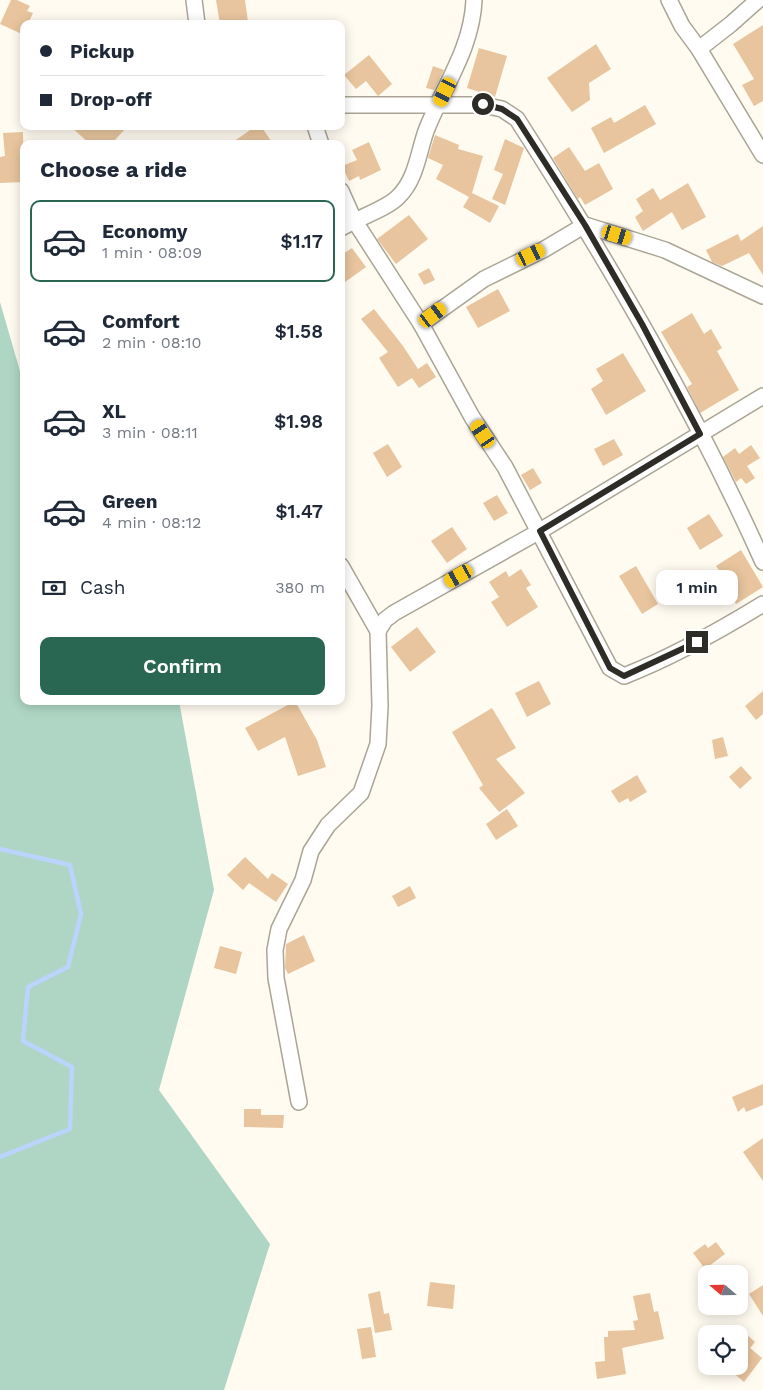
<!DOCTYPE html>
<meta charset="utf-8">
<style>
body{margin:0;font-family:"Work Sans",sans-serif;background:#f6f6f7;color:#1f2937;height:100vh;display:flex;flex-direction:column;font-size:19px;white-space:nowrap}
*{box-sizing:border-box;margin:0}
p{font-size:16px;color:#747a83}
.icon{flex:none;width:28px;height:28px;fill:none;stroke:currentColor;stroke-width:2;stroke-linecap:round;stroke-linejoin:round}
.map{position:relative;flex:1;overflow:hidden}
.panel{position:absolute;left:20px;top:140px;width:325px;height:565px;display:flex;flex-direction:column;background:#fff;border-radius:10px;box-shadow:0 2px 12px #0003}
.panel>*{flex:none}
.guide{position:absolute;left:20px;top:20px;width:325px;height:110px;border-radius:10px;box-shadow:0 2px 12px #0003;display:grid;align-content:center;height:110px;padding:0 20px;background:#fff}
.needle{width:32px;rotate:290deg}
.fabs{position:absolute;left:698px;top:1265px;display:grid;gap:10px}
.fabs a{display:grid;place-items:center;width:50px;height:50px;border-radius:10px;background:#fff;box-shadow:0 2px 12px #0003;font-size:25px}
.end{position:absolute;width:22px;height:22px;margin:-11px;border:6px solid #2e2c26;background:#fff;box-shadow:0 0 0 2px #fff}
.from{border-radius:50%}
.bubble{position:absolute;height:35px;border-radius:10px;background:#fff;box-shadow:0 2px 12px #0003;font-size:16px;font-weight:600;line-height:35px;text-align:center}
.car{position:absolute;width:15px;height:30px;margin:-15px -8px;border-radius:6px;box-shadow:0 0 4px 1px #0007;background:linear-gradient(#f5c518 24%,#345 0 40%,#f5c518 0 76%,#345 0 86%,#f5c518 0)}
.guide b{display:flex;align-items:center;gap:18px;height:48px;font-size:19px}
.guide b+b{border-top:1px solid #e0e1e3}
.guide i{width:12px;height:12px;background:#1f2937}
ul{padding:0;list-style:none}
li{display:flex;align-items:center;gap:15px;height:82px;margin:0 10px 8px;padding:0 10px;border:2px solid transparent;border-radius:10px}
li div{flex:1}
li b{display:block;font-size:19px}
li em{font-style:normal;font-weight:600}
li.active{border-color:#2a6752}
li>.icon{width:45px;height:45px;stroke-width:1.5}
h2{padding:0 20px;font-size:22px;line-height:60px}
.pay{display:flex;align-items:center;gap:12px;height:55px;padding:0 20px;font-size:19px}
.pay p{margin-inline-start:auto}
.cta{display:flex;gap:10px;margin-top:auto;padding:10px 20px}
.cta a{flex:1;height:58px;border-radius:10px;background:#2a6752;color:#fff;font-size:20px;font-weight:600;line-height:58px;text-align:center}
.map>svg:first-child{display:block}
.green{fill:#afd6c4}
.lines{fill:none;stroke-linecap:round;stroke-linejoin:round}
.stream{stroke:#bad4fe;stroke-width:4.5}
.building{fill:#e8c59e}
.street-casing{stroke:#aaa594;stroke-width:18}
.street{stroke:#fff;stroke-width:15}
.route{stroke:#2e2c26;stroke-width:6}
</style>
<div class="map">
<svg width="763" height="1390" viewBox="0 0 763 1390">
<rect width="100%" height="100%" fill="#fffbf1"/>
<polygon class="green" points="0,302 24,385 24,701 179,701 214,890 159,1090 270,1244 224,1390 0,1390"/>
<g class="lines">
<polyline class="stream" points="0,849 70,865 81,914 68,967 28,987 23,1041 72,1067 70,1129 0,1157"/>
</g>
<g class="building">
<polygon points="11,0 17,0 30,6 27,11 33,13 28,24 24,24 24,35 0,24"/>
<polygon points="216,0 245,0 248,22 220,24"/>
<polygon points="763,25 763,101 754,106 742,85 754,79 733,44"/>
<polygon points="596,44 611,69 589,83 590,100 572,112 547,78"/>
<polygon points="479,48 507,56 495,97 467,88"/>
<polygon points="369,55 392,84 378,96 366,81 356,89 344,75"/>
<polygon points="433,66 444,70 434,90 426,88"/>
<polygon points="645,105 656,124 604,153 591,128 611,117 614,123"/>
<polygon points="70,126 128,126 111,144 90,144"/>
<polygon points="256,126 261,126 273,144 230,144"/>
<polygon points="23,132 24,182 0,183 0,157 5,156 3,133"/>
<polygon points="435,135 459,145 458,149 483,156 472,193 499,206 490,223 463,207 469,197 436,179 443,165 428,158"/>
<polygon points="505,139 524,148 505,205 492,199 503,174 494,170"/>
<polygon points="369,142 381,170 360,180 359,176 349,181 342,166 357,160 352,150"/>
<polygon points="569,147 585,171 599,163 613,189 585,205 580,197 578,199 553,158"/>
<polygon points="688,183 706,217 682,230 672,212 643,231 635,217 643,211 636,199 653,188 660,200"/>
<polygon points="409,215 428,239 396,264 377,239"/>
<polygon points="763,226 763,275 749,253 722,266 712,262 706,250 738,234 741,241"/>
<polygon points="352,248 366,267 341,285 341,255"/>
<polygon points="429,268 435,280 424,285 418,274"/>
<polygon points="498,289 510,311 478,328 466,307"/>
<polygon points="374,309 403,346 418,369 427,363 436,377 419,388 412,378 398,387 379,358 388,352 361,319"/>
<polygon points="692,313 704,334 711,329 722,348 717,351 739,390 700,413 687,387 692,384 661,332"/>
<polygon points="623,353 646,391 606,415 591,389 603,381 596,369"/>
<polygon points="614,439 623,455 603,466 594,449"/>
<polygon points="388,444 402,467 387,477 373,453"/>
<polygon points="751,445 760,458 747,466 755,478 746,484 741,478 736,482 723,457 735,448 739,454"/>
<polygon points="533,468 542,483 530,490 521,475"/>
<polygon points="497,495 508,513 494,521 483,503"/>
<polygon points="709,514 723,536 700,550 687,528"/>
<polygon points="452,527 467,549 447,563 431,541"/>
<polygon points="741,550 763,587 736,604 726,589 730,586 716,566"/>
<polygon points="636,566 658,604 642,614 619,576"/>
<polygon points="521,569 531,585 526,588 538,607 507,627 491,602 499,597 489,582 506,571 509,577"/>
<polygon points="417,627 436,652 410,672 391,647"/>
<polygon points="539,681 551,704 527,717 515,693"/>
<polygon points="763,691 763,714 756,720 745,706"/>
<polygon points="295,701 317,740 326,767 298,776 285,737 258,751 245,728"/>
<polygon points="492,708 516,748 496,759 525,793 499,812 479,788 483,785 452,732"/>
<polygon points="723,737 728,756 715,759 712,740"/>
<polygon points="741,766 752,778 740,789 729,777"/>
<polygon points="637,775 647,792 630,802 628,798 619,803 611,791"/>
<polygon points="507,809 518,826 496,840 486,824"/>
<polygon points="245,857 268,879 272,873 288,884 276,902 249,883 243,890 227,875"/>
<polygon points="410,886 416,898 398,907 392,896"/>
<polygon points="304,935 315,961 288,974 285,968 286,944"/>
<polygon points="220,946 242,952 236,974 214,968"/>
<polygon points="763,1084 763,1105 746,1112 744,1107 738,1112 732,1097"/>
<polygon points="244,1109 261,1109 261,1115 284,1115 283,1128 244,1127"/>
<polygon points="763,1138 763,1181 743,1152"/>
<polygon points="716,1242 725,1254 705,1269 693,1253 705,1244 708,1248"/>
<polygon points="430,1282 455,1285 453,1309 427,1306"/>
<polygon points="763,1285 763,1316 749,1294"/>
<polygon points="380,1291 384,1314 389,1313 392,1330 375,1333 368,1294"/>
<polygon points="650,1293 654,1312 658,1311 664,1339 622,1348 626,1374 597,1379 595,1362 605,1361 604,1337 608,1337 608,1331 635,1330 633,1321 638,1320 633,1296"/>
<polygon points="371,1327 376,1357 362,1359 357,1329"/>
<polygon points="745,1333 755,1342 750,1348 762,1358 744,1382 725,1366 739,1366 739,1339"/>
</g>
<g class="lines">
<defs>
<g id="street">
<polyline points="194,0 197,24"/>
<polyline points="669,0 682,26 699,49 763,155"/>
<polyline points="699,49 731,24 758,0"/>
<path d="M 341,105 L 483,105 L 502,109 L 517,119 C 608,261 694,408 763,562"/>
<polyline points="315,126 321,144"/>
<path d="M 341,191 L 354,220 L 421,324 L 472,417 L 505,467 L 610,668 L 624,676 C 673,657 719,631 763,604"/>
<path d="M 341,228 C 356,219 388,208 398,197 C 416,180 418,154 426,131 C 443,87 472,49 474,0"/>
<polyline points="421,324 484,279 543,250 585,225 665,250 763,296"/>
<polyline points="378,631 385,620 394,613 540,531 763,396"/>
<polyline points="299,1102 276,978 275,950 279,929 303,880 311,851 328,825 361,793 378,744 380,706 378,631 341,566"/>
</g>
</defs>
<use href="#street" class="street-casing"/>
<use href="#street" class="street"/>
</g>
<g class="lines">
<polyline class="route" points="483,104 502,109 517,119 585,225 642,324 700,434 540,531 610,668 624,676 697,642"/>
</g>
</svg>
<div class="fabs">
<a><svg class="needle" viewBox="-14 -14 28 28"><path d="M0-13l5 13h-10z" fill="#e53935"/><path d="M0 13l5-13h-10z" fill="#747a83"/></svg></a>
<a><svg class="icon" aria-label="locate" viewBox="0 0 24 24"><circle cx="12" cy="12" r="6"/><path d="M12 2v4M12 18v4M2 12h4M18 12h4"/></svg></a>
</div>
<i class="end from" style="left:483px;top:104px"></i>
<i class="end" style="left:697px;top:642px"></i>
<div class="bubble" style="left:656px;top:570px;width:82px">1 min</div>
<i class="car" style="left:445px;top:92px;rotate:206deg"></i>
<i class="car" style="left:617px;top:235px;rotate:107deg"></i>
<i class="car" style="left:531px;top:255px;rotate:64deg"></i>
<i class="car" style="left:433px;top:315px;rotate:53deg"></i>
<i class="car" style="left:483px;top:434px;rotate:326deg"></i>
<i class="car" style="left:459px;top:576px;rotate:241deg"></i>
<div class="guide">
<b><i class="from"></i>Pickup</b>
<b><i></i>Drop-off</b>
</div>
<section class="panel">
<h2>Choose a ride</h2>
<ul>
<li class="active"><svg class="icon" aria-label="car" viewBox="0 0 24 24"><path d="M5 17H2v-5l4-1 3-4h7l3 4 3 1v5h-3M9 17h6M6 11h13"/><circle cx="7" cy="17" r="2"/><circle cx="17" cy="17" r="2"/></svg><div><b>Economy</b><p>1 min · 08:09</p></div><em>$1.17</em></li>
<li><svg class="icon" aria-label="car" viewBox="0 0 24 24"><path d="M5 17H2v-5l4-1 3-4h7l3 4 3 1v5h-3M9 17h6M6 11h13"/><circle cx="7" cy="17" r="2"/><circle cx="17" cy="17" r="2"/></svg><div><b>Comfort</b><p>2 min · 08:10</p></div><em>$1.58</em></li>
<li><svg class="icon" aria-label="car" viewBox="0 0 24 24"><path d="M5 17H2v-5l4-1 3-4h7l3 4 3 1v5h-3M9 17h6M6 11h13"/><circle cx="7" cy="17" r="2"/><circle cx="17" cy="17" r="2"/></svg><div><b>XL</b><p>3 min · 08:11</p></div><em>$1.98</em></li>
<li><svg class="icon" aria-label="car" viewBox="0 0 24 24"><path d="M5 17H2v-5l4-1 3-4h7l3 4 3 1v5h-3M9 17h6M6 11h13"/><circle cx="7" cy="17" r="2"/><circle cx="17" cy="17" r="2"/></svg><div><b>Green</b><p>4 min · 08:12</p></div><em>$1.47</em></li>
</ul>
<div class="pay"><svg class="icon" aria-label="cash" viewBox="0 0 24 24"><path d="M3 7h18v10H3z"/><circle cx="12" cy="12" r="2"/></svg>Cash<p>380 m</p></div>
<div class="cta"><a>Confirm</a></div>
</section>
</div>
